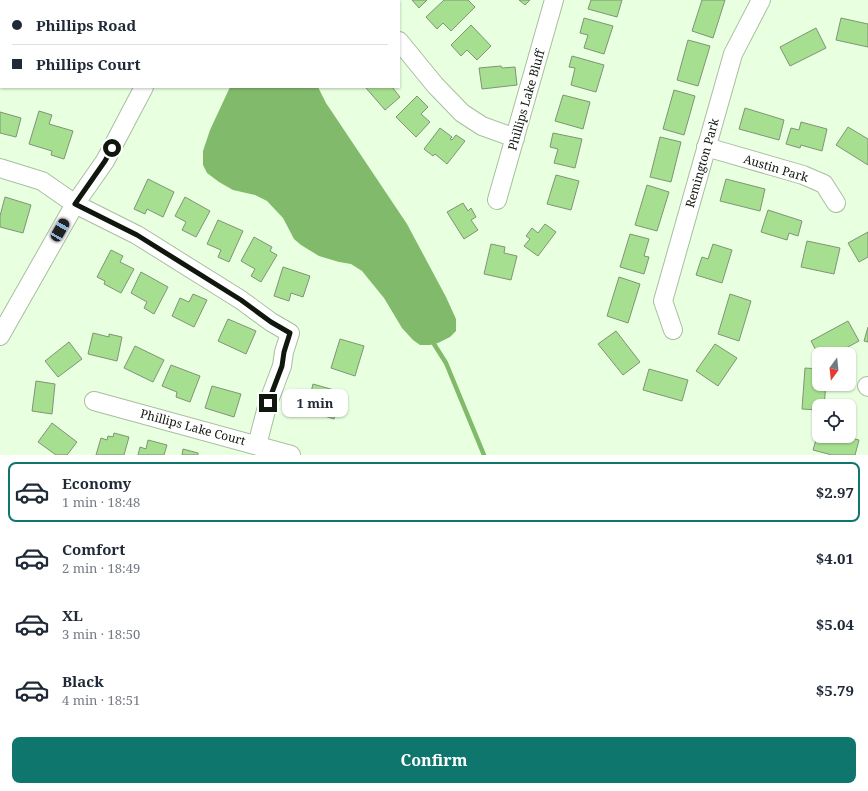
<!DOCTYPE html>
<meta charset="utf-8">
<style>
body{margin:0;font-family:"Noto Serif",serif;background:#f6f6f7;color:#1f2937;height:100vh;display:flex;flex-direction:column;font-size:15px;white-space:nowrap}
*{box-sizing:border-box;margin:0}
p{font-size:13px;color:#747a83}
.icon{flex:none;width:22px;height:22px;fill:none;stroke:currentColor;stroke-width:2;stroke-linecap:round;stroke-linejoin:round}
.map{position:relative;height:455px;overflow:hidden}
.side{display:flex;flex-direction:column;background:#fff;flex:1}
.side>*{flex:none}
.guide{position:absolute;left:0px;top:0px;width:400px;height:88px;box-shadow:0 1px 3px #0004;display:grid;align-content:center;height:88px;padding:0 12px;background:#fff}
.needle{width:26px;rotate:195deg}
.buttons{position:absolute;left:812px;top:347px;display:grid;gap:8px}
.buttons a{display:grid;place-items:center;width:44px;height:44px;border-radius:8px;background:#fff;box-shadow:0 1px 3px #0004;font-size:20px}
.end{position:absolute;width:18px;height:18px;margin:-9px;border:5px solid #10170d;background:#fff;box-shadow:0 0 0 2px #fff}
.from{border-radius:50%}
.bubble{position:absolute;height:28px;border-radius:8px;background:#fff;box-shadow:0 1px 3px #0004;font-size:13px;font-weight:700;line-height:28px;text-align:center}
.car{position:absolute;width:12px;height:24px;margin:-12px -6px;border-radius:5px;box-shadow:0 0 3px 1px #0007;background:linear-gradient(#222 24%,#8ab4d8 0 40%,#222 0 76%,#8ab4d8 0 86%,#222 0)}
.guide b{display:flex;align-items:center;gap:14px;height:38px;font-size:15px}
.guide b+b{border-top:1px solid #e0e1e3}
.guide i{width:10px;height:10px;background:#1f2937}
ul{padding:7px 0 0;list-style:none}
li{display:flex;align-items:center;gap:12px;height:60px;margin:0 8px 6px;padding:0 4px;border:2px solid transparent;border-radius:8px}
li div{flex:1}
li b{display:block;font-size:15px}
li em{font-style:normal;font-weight:700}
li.active{border-color:#0f766e}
li>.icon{width:36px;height:36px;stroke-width:1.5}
.primary-button{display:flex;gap:8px;margin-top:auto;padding:8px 12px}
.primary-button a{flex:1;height:46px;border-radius:8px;background:#0f766e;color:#fff;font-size:16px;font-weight:700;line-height:46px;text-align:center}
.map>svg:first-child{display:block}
.water{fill:#82ba6b}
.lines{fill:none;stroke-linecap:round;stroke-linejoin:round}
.stream{stroke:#82ba6b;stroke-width:4.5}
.building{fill:#a6df8f;stroke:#809478}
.minor-casing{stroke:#a8bea0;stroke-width:20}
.minor{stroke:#fff;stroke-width:18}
.route{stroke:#10170d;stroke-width:5}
.labels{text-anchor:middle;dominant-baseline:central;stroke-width:3;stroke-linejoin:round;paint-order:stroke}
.street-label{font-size:12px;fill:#10170d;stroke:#fff}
</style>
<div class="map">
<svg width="868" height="455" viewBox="0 0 868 455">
<rect width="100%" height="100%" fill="#e8ffe0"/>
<polygon class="water" points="230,87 318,87 326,103 407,224 446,297 456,319 456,331 450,337 438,343 430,345 420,345 413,340 402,328 384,298 362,271 351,264 339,262 319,256 301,245 294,239 283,218 267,201 255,195 233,190 219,182 207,173 203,165 203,151 210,130"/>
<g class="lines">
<polyline class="stream" points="434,344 446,363 484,455"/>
</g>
<g class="building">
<polygon points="299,0 331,0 330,1"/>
<polygon points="412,0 427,0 419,8"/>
<polygon points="444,0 468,0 475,7 451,31 443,23 437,29 426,17"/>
<polygon points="519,0 530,0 525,5"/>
<polygon points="591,0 622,0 617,17 588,9"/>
<polygon points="702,0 725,0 713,38 692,31"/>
<polygon points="584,18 613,26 604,54 584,48 588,35 580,33"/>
<polygon points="841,18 868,24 868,47 836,40"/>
<polygon points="471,25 491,46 477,60 467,50 461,56 451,45"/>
<polygon points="816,28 826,48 790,66 780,47"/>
<polygon points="688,40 710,46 698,86 677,80"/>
<polygon points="572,56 604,65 596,92 571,85 575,68 569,67"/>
<polygon points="501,66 502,68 515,67 517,85 482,89 479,68"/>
<polygon points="367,87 392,87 400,97 385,110 366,88"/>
<polygon points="674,90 695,96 684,135 663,129"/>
<polygon points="563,95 590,102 583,129 555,121"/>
<polygon points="417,96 428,107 421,114 430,122 416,137 396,117"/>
<polygon points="745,108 784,120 779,140 739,129"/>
<polygon points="39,111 52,115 49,124 73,131 64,159 51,155 52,151 29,144"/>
<polygon points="0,112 21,118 16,137 0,133"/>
<polygon points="801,122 827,129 822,151 801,145 800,148 786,144 791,128 799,130"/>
<polygon points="848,127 868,139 868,165 836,145"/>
<polygon points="440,128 452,137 450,139 452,140 456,135 465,141 447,164 435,154 433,156 424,149"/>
<polygon points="553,133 582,139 575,168 554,163 558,149 550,147"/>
<polygon points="660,137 681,142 671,182 650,177"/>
<polygon points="556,175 579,181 571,210 547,204"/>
<polygon points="148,179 174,192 163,217 147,209 145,214 134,209"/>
<polygon points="726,179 765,189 760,211 720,201"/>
<polygon points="647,185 669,192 657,231 635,225"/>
<polygon points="5,197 31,205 23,233 0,227 0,216"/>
<polygon points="185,197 210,211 196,237 182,230 186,222 175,216"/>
<polygon points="463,203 468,211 471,208 476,217 471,220 478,230 464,239 447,212"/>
<polygon points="768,210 802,221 798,236 789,233 787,240 761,232"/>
<polygon points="218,220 243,231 229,262 218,257 221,250 207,244"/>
<polygon points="545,224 556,232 538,256 524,246 530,239 526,236 532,228 538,233"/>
<polygon points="868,232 868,257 859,262 848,243"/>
<polygon points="630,234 649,239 644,256 649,257 644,274 620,267"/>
<polygon points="254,237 272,247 270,251 277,255 261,282 251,276 255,269 241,261"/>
<polygon points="807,241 840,248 834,274 801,267"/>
<polygon points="491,244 505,247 504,253 517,256 511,280 484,274"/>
<polygon points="713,244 732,250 722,283 696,275 702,257 708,259"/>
<polygon points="111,250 123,256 120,262 134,269 121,293 104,284 105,281 97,277"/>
<polygon points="283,267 310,276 303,297 291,293 289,301 274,296"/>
<polygon points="141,272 168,287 154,314 144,308 147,302 131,293"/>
<polygon points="619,277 640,284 628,323 607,316"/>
<polygon points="193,294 207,300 194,327 172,316 180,298 189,302"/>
<polygon points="730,294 751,301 739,341 718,334"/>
<polygon points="228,319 256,331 246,354 218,341"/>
<polygon points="848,321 859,341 835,354 819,354 819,356 811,341"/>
<polygon points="868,327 868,342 864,341"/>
<polygon points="616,331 640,362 623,375 598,344"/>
<polygon points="93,333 109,337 109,334 122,337 117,361 88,354"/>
<polygon points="340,339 364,346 355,376 331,368"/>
<polygon points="69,342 82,359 58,377 45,361"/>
<polygon points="715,344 737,358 718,386 696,371"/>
<polygon points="135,346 164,360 153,382 124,368"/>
<polygon points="171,365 200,376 190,402 176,397 177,392 162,386"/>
<polygon points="805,368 819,369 819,384 826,384 824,406 819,406 819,410 802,409"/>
<polygon points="649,369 688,380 682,401 643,390"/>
<polygon points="36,381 55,384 52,414 32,411"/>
<polygon points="313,384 341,392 334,419 309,411 313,396 310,396"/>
<polygon points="212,386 241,394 234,417 205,408"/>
<polygon points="52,423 77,442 67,455 56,455 38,442"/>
<polygon points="819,430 819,436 844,436 859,440 855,455 832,455 813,450"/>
<polygon points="114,433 129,437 124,455 96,455 101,438 107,440 108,436 113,437"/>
<polygon points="148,440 167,445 164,455 138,455 140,447 146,449"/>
<polygon points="183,449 198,453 198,455 182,455"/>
</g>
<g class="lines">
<defs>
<g id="minor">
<polyline points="366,0 367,1"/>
<polyline points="193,1 194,0"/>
<polyline points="399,41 435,85 462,113 482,126 515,138"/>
<polyline points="706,147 803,175 824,184 836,203"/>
<polyline points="0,168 42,181 75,204 137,235 241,300 271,322 290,333 284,352 282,366 268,403 257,445"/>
<polyline points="497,200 554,0"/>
<polyline points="673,330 663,301 733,54 761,0"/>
<polyline points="0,336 75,204 105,161 144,87"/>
<polyline points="867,386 868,387"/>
<polyline points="94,401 291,455"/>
</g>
</defs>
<use href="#minor" class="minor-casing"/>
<use href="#minor" class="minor"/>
</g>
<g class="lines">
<polyline class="route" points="112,148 105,161 75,204 137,235 241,300 271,322 290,333 284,352 282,366 268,403"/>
</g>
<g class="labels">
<g class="street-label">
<text transform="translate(526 100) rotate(-74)">Phillips Lake Bluff</text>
<text transform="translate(702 163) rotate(-74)">Remington Park</text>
<text transform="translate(776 168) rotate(17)">Austin Park</text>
<text transform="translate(193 427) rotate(15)">Phillips Lake Court</text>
</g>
</g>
</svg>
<div class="buttons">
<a><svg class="needle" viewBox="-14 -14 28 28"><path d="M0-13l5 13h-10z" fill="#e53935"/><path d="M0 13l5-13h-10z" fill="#747a83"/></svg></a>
<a><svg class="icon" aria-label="locate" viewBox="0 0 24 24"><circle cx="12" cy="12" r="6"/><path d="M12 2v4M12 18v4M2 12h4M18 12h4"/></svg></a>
</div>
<i class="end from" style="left:112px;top:148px"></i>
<i class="end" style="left:268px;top:403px"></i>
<div class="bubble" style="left:282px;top:389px;width:66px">1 min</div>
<i class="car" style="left:60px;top:230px;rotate:30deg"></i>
<div class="guide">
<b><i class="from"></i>Phillips Road</b>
<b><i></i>Phillips Court</b>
</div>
</div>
<section class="side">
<ul>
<li class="active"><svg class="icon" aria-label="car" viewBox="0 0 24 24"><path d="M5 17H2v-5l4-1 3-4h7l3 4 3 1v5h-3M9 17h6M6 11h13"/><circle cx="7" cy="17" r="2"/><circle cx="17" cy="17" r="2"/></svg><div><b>Economy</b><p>1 min · 18:48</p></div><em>$2.97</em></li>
<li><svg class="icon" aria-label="car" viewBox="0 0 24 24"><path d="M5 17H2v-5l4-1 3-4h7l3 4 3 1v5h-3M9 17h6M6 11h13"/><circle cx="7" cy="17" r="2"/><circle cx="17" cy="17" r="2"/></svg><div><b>Comfort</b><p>2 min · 18:49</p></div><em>$4.01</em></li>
<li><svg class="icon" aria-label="car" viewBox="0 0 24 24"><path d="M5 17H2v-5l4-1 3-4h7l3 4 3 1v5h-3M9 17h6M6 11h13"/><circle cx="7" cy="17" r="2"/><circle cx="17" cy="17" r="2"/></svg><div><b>XL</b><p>3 min · 18:50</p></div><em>$5.04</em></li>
<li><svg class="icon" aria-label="car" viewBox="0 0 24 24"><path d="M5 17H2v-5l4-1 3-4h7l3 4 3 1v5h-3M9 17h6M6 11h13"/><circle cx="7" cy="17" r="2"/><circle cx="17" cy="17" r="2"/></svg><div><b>Black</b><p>4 min · 18:51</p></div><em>$5.79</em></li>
</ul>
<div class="primary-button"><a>Confirm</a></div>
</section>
